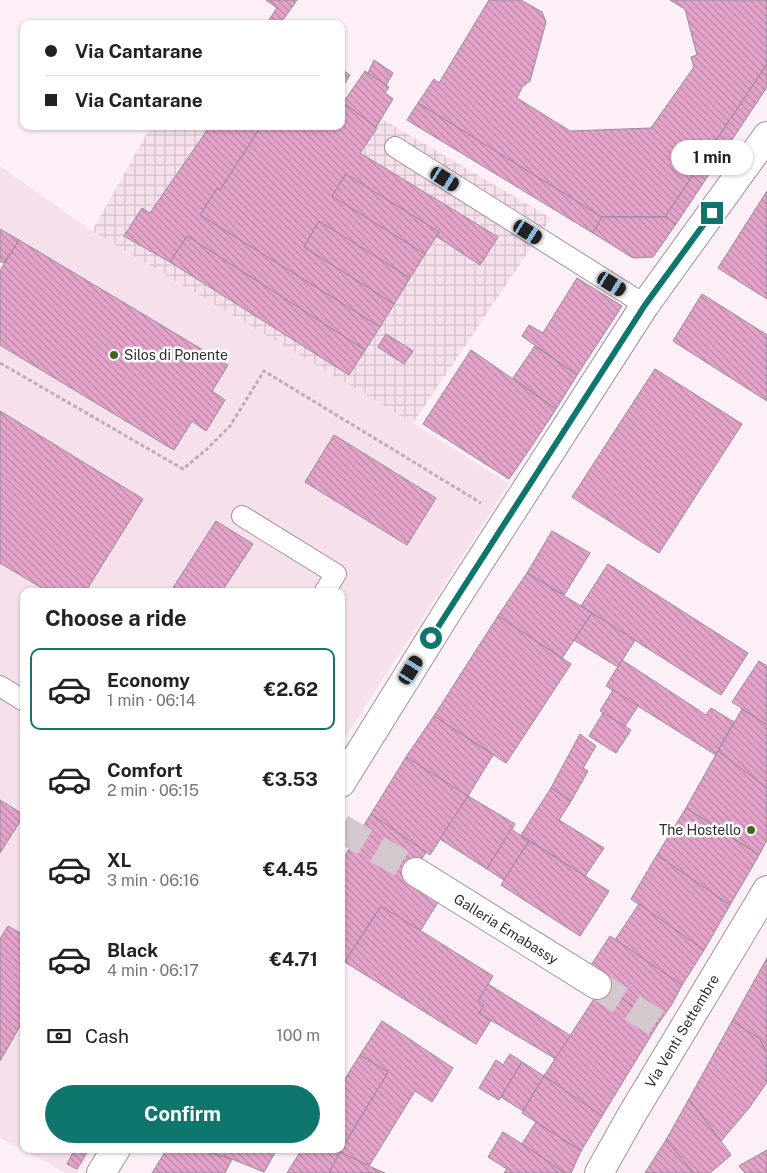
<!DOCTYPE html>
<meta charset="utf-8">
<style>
body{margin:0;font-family:"Public Sans",sans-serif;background:#f6f6f6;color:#222;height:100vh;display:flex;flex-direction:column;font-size:19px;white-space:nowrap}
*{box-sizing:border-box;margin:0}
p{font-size:16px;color:#767676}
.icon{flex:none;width:28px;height:28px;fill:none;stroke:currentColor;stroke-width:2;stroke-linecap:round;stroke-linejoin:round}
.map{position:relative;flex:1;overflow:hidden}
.details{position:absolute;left:20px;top:588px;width:325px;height:565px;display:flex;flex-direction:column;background:#fff;border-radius:10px;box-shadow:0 1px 4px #0004}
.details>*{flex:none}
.hud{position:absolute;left:20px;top:20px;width:325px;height:110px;border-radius:10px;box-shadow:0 1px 4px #0004;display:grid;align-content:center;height:110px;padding:0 25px;background:#fff}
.end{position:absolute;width:22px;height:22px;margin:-11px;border:6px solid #0f766e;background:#fff;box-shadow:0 0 0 2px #fff}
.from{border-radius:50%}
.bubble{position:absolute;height:35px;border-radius:18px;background:#fff;box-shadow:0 1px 4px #0004;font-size:16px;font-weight:700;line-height:35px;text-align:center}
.car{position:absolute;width:15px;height:30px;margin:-15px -8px;border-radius:6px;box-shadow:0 0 4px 1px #0007;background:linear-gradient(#222 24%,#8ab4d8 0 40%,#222 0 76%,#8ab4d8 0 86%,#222 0)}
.hud b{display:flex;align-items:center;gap:18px;height:48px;font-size:19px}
.hud b+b{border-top:1px solid #e0e0e0}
.hud i{width:12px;height:12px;background:#222}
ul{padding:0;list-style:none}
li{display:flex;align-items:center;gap:15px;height:82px;margin:0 10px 8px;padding:0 15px;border:2px solid transparent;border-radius:10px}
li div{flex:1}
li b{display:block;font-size:19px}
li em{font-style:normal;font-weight:700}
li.current{border-color:#0f766e}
li>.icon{width:45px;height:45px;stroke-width:1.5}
h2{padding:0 25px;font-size:22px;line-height:60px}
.pay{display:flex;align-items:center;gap:12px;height:55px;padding:0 25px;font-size:19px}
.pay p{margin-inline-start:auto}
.cta{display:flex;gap:10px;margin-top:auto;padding:10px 25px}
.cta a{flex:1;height:58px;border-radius:30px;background:#0f766e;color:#fff;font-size:20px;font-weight:700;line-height:58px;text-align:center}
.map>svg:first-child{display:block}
.built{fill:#f5e0ec}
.industrial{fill:url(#industrial-grid)}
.building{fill:url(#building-back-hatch);stroke:#978b92}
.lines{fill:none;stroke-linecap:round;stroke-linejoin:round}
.street-tunnel{stroke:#d4c8cf;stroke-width:28;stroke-dasharray:28 14;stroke-linecap:butt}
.lane-casing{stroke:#9f939a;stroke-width:22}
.street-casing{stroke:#9f939a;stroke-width:30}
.secondary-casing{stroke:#9f939a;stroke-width:30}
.path{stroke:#baafb5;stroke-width:3;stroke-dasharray:4 2.5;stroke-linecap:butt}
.lane{stroke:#fff;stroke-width:20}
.street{stroke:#fff;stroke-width:28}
.secondary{stroke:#fff;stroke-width:28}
.route{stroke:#0f766e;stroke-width:6}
.poi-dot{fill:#40651e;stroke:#fff;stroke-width:2}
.labels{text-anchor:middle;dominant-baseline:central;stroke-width:5;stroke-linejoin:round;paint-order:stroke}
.poi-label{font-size:14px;fill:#302b2e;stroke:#fff;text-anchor:start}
.street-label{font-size:14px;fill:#302b2e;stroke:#fff}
</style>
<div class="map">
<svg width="767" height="1173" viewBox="0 0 767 1173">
<defs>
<pattern id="industrial-grid" width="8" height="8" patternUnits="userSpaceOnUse" patternTransform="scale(1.25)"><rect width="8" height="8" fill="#f5e0ec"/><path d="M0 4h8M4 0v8" fill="none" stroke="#d2c0cb"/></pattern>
<pattern id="building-back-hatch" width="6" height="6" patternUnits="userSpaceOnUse" patternTransform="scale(1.25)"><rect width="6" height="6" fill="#e5a3cb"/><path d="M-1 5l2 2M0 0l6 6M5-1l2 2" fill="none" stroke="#ba85a5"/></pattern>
</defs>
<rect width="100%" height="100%" fill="#fdeff7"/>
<polygon class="built" points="0,166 92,231 413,423 509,484 341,744 341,591 24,591 24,1149 92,1149 77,1173 66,1173 0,1138"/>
<polygon class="industrial" points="341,95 551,218 413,423 92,231 151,126 341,126"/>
<g class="building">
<polygon points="266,0 297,0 280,24 266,24 277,8"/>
<polygon points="489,0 521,0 542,12 546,22 530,81 522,87 517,98 570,131 651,128 694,67 691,57 697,55 685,9 670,0 767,0 767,64 665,217 602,217 418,103 434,79 439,83"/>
<polygon points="374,60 393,73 386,85 368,73"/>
<polygon points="767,64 767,87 676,224 665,217"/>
<polygon points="341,69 350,75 341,89"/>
<polygon points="365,71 389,87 385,93 393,99 376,127 343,103"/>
<polygon points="341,101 377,128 360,153 498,237 480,265 436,236 439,232 346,174 332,196 425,254 410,278 319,221 304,247 394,304 380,327 200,215 217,188 220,190 261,126 341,126"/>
<polygon points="418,103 602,217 593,233 407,120"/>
<polygon points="210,126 261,126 220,190 217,188 200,215 380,327 365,350 187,236 170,262 124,236 142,208 150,213"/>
<polygon points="346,174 439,232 425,254 332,196"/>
<polygon points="767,191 767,299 718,268"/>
<polygon points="602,217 665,217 676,224 653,257 633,258 593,233"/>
<polygon points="319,221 410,278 394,304 304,247"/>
<polygon points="0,229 19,240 4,263 0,261"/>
<polygon points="187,236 365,350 349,375 170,262"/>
<polygon points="19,240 228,365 212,391 225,400 206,431 192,421 174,450 0,345 0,271"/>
<polygon points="577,278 622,306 577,375 522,336 529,325 543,333"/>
<polygon points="702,294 767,335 767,401 673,341"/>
<polygon points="386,334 413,351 404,364 378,347"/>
<polygon points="535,346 577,375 556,409 513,378"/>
<polygon points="471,350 556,409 531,447 509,479 423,424"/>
<polygon points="655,369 742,424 659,553 572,497"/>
<polygon points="0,411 143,499 86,591 47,591 0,563"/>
<polygon points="334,435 436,498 407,545 305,482"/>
<polygon points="216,521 253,544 222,591 171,591"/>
<polygon points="552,531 590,553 564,595 527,573"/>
<polygon points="608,564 748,653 721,695 581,606"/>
<polygon points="527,573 592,613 562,658 498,616"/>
<polygon points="592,613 635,640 618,667 574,640"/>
<polygon points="498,616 571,664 506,763 434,716"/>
<polygon points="622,660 706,715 711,708 734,722 716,755 606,686"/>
<polygon points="759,661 767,666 767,725 732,702"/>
<polygon points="613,690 638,706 625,726 600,711"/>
<polygon points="742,709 767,725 767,788 718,751"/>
<polygon points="603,713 631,730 616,753 589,736"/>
<polygon points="434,716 493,755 468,796 406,757"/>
<polygon points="580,734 596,746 583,768 588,771 571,801 551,788"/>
<polygon points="718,751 767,788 767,840 759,855 686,808"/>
<polygon points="406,757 468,796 430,855 371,814"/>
<polygon points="551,788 571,801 559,820 604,848 585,876 521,835"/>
<polygon points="468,796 515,824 487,869 440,839"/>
<polygon points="0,800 24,815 0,853"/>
<polygon points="686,808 759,855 730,905 657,855"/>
<polygon points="371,814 426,852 414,871 445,891 420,931 381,906 345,962 341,960 341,862"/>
<polygon points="511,829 529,841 504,880 487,869"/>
<polygon points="529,841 609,891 580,936 501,885"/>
<polygon points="657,855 730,905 704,950 631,899"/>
<polygon points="639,904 704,950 682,985 615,940"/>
<polygon points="381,906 493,976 478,1001 484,1005 479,1013 491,1020 476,1044 345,962"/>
<polygon points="8,926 24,935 24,1019 0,1061 0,939"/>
<polygon points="610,936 682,985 672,1004 658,1024 586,973"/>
<polygon points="767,958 767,1053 760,1039 732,1021"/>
<polygon points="488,984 571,1036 556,1059 479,1013 484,1005 478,1001"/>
<polygon points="603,985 658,1024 602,1116 544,1076"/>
<polygon points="382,1021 453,1068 432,1102 415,1091 369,1166 340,1152 388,1072 360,1055"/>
<polygon points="732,1021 760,1039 767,1053 767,1082 749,1108 721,1141 689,1099"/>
<polygon points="510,1054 522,1062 499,1100 479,1088 496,1060 503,1065"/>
<polygon points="360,1055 388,1072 342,1148 341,1147 341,1085"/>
<polygon points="522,1062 544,1076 523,1111 501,1097"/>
<polygon points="544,1076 602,1116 581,1151 522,1113"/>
<polygon points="689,1099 731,1155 710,1173 694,1173 666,1140"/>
<polygon points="536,1122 581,1151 571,1173 565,1173 522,1144"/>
<polygon points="503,1132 522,1144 565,1173 504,1173 507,1169 488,1157"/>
<polygon points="666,1140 694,1173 645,1173"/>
<polygon points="341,1147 342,1148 329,1173 287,1173 302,1149 341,1149"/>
<polygon points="70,1149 89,1149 77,1169 67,1164 74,1151"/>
<polygon points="167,1149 198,1149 232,1159 225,1173 152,1173"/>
<polygon points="198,1149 277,1149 264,1172 232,1159"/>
<polygon points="767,1150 767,1173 745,1173 739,1166"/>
<polygon points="340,1152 369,1166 385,1173 329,1173"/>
</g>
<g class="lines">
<g class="street-tunnel">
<polyline points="341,828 416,872"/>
<polyline points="597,985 678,1037"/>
</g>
<defs>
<g id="lane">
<polyline points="395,147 645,305"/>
<polyline points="242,516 336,574 325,591"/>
<polyline points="0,686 24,701"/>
</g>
<g id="street">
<polyline points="341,783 451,606 645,305 767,136"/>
<polyline points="416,872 597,985"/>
<polyline points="101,1173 116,1149"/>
</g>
<polyline id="secondary" points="599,1173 631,1116 767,890"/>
</defs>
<use href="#lane" class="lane-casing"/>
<use href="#street" class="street-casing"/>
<use href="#secondary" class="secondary-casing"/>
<polyline class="path" points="0,363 183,469 207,449 230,426 264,371 481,503"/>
<use href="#lane" class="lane"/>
<use href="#street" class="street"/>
<use href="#secondary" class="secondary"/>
</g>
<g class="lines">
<polyline class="route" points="431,638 645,305 712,213"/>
</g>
<g class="poi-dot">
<circle cx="114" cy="355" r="5"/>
<circle cx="751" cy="830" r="5"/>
</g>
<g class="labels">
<g class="poi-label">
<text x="124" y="355">Silos di Ponente</text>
<text x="741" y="830" text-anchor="end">The Hostello</text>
</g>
<g class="street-label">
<text transform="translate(506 929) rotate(32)">Galleria Emabassy</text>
<text transform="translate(682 1031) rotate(-59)">Via Venti Settembre</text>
</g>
</g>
</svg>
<i class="end from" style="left:431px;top:638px"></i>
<i class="end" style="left:712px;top:213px"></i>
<div class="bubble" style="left:671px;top:140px;width:82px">1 min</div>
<i class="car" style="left:445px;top:179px;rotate:122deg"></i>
<i class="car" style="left:528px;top:232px;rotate:122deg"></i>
<i class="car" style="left:612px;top:284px;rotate:122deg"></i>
<i class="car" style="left:411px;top:670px;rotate:32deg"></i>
<div class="hud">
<b><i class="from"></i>Via Cantarane</b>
<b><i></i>Via Cantarane</b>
</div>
<section class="details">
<h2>Choose a ride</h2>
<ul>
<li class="current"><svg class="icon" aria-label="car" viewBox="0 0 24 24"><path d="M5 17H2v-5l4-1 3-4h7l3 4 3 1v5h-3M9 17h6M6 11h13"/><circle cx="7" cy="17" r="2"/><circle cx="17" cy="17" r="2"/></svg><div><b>Economy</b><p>1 min · 06:14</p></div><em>€2.62</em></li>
<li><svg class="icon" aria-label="car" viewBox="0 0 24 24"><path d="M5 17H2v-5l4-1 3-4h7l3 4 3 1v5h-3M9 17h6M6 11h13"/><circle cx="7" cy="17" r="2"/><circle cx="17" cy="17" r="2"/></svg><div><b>Comfort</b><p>2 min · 06:15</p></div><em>€3.53</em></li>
<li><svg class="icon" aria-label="car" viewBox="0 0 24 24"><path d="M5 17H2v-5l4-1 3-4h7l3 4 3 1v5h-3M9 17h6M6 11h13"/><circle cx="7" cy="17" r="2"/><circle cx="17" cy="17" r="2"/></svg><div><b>XL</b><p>3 min · 06:16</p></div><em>€4.45</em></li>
<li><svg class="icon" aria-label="car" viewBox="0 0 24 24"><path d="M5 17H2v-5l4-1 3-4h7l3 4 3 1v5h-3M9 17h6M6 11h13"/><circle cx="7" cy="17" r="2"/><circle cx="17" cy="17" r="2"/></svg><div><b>Black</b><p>4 min · 06:17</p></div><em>€4.71</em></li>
</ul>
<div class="pay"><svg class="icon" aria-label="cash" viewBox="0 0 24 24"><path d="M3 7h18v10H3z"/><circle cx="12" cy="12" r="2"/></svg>Cash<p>100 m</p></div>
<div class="cta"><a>Confirm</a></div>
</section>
</div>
